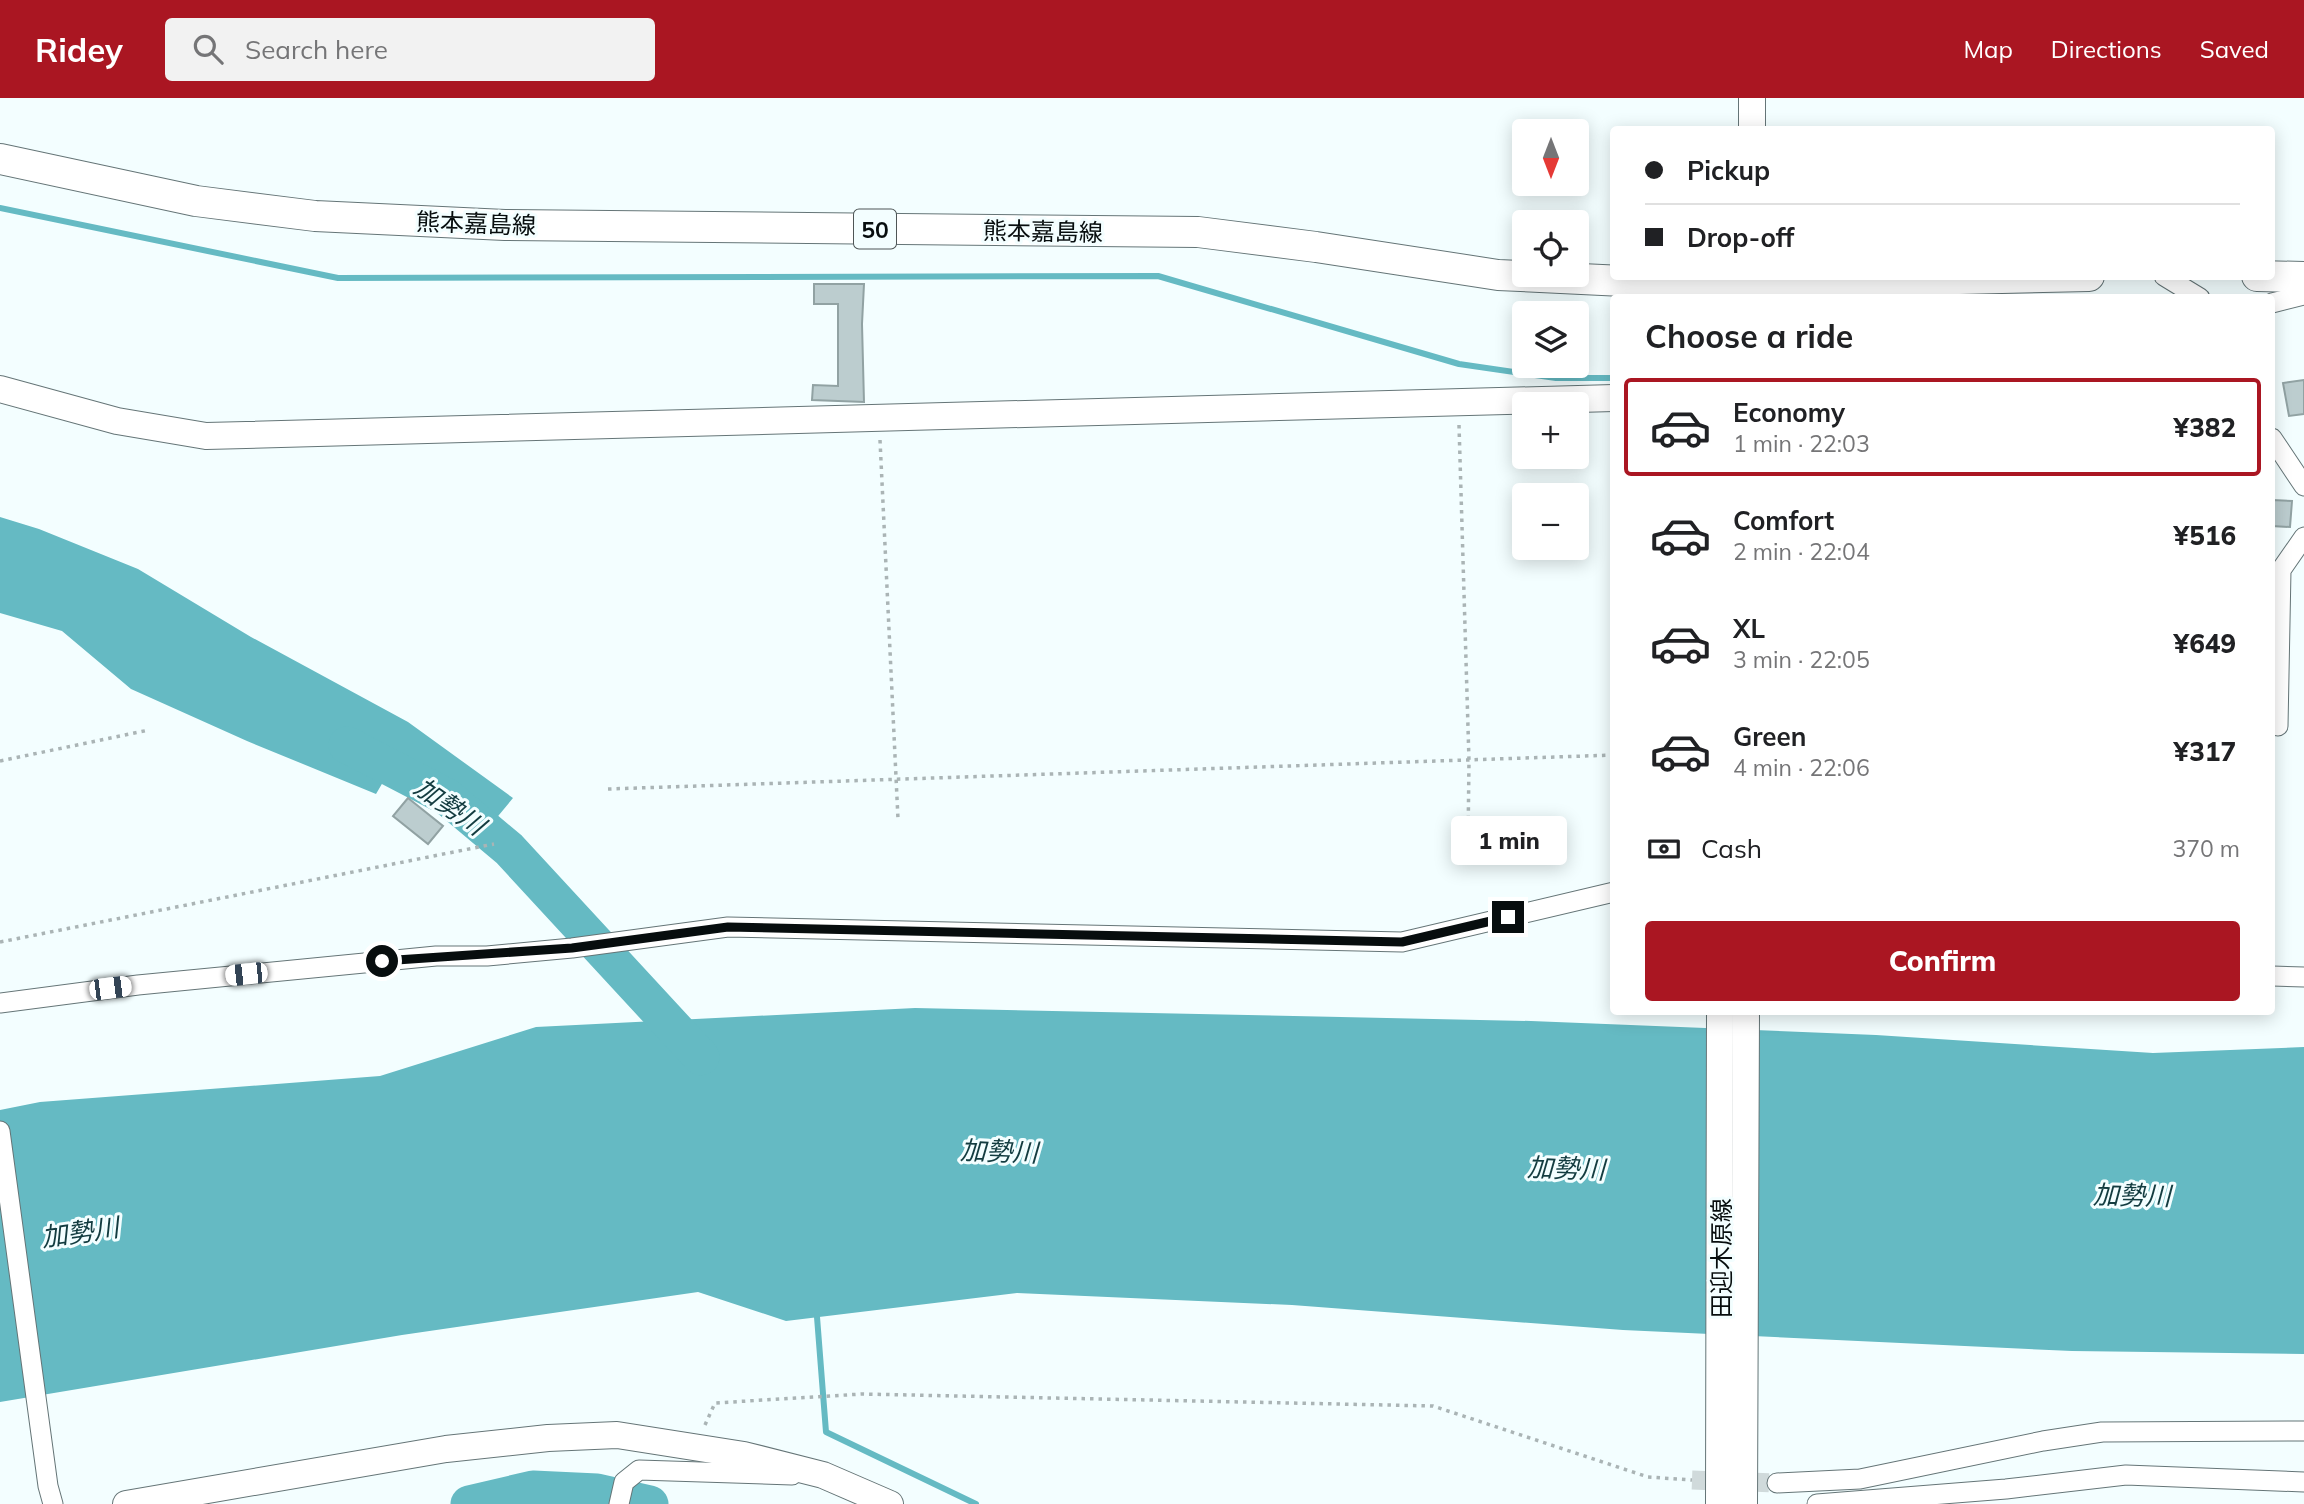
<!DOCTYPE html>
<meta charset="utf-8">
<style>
body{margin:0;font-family:Mulish,"Noto Sans JP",sans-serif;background:#f2f2f2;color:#202124;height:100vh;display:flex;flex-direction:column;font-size:26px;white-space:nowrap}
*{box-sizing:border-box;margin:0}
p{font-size:23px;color:#757577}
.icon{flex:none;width:38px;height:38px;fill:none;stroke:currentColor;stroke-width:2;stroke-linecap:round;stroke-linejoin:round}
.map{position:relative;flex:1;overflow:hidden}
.panel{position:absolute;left:1610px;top:196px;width:665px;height:721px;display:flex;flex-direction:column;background:#fff;border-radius:7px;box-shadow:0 4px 18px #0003}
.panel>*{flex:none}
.banner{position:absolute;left:1610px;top:28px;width:665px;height:154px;border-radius:7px;box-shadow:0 4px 18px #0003;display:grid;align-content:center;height:154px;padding:0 35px;background:#fff}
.needle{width:46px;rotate:180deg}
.fabs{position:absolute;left:1512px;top:21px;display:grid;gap:14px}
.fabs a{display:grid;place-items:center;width:77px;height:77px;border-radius:7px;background:#fff;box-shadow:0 4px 18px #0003;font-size:35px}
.end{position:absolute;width:32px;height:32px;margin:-16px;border:9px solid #070d0e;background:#fff;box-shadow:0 0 0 4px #fff}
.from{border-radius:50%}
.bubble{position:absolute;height:49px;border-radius:7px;background:#fff;box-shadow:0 4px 18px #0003;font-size:23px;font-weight:800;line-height:49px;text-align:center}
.car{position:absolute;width:21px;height:42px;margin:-21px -10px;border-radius:9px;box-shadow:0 0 5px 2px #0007;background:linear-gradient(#fff 24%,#345 0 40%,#fff 0 76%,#345 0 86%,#fff 0)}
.banner b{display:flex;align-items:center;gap:24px;height:66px;font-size:26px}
.banner b+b{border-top:2px solid #e0e0e0}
.banner i{width:18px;height:18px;background:#202124}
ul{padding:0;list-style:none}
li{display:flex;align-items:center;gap:21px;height:98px;margin:0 14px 10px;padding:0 21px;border:4px solid transparent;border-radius:7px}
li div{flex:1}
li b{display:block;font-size:26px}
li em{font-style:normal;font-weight:800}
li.current{border-color:#aa1622}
li>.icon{width:63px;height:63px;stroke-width:1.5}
h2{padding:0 35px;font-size:32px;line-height:84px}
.pay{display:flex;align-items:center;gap:18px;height:77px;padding:0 35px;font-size:26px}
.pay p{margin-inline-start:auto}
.button{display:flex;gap:14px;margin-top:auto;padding:14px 35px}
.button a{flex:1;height:80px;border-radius:7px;background:#aa1622;color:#fff;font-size:28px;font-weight:800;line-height:80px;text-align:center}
header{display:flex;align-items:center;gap:42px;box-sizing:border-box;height:98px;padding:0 35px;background:#aa1622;color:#fff}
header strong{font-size:33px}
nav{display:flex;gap:38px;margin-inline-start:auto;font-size:24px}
.search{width:490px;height:63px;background:#f2f2f2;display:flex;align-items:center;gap:18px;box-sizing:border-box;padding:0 24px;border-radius:7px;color:#757577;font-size:26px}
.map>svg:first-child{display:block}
.water{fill:#65bac3}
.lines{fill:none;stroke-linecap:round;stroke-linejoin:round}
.stream{stroke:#65bac3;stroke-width:6}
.river{stroke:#65bac3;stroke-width:37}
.building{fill:#bccdcf;stroke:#91a2a3;stroke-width:2}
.street-tunnel{stroke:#d0dadb;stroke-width:19;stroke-dasharray:19 10;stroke-linecap:butt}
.street-casing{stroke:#657577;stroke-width:21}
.secondary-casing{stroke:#657577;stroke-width:28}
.primary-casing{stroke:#657577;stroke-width:32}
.path{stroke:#aab4b5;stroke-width:3.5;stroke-dasharray:3.5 5;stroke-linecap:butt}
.street{stroke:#fff;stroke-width:19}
.secondary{stroke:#fff;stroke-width:26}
.primary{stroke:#fff;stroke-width:30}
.route{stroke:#070d0e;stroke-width:9}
.labels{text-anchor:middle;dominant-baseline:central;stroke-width:6;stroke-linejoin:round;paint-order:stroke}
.shield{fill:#f3feff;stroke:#4e5556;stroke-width:2}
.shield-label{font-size:23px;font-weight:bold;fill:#070d0e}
.street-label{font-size:24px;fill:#070d0e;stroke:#f3feff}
.water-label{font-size:26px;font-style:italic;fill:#133c40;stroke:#f3feff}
</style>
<header>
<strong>Ridey</strong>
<div class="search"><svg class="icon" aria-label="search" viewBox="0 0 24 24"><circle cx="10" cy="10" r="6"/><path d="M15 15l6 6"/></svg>Search here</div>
<nav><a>Map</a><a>Directions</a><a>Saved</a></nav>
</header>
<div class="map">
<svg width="2304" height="1406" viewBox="0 0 2304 1406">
<rect width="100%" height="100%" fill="#f3feff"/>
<g class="water">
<polygon points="0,419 39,431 138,471 251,539 408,624 513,700 489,729 412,667 393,667 376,696 247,643 131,591 62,533 0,515"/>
<polygon points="915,910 1531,923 1876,937 2153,955 2304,949 2304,1256 2072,1253 1623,1232 1292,1207 1017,1195 786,1223 698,1194 402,1237 0,1304 0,1012 40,1004 380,978 536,929"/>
</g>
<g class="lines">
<g class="stream">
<polyline points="0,110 338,180 1158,178 1459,266 1556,280 1614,280"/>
<polyline points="817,1219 826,1334 976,1406"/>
</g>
<g class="river">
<polyline points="347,647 447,699 509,751 701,959"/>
<polyline points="469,1406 533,1391 597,1394 650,1406"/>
</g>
</g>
<g class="building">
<polygon points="814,186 864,186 862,226 864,304 812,302 813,287 838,288 838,206 814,206"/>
<polygon points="2304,282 2304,316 2289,318 2283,285"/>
<polygon points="2272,402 2292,403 2290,429 2272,428"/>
<polygon points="408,700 443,728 428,746 393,718"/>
</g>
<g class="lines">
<polyline class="street-tunnel" points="1692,1382 1777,1385"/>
<defs>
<g id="street">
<polyline points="2164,178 2200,200"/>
<polyline points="2272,205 2304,197"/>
<polyline points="2272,340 2304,388"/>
<polyline points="2278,628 2281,472 2304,439"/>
<polyline points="2272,878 2304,879"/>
<polyline points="0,905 138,887 436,858 487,858 572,850 728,829 1402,844 1614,794"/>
<polyline points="0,1033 48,1388 53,1406"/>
<polyline points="1777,1385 1860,1381 2043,1343 2102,1334 2304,1333"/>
<polyline points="619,1406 624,1384 639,1372 792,1377"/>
<polyline points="1817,1406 2006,1391 2126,1377 2304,1384"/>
</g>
<g id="secondary">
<polyline points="1752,32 1752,0"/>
<polyline points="0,291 117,323 206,338 1614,300"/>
<polyline points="126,1406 446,1351 548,1340 617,1337 744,1357 823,1377 890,1406"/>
<polyline points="1719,1406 1720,914"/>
<polyline points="1744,1406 1746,914"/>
</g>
<g id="primary">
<polyline points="0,61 196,103 315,118 505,127 1198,134 1316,149 1498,177 1623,183 1751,186 2089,178"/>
<polyline points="2257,178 2304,179"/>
</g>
</defs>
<use href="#street" class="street-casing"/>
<use href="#secondary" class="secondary-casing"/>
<use href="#primary" class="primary-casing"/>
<g class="path">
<polyline points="1459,327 1469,663 1468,744"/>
<polyline points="880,342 898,721"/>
<polyline points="0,663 149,632"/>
<polyline points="608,691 1614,657"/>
<polyline points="0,844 494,746"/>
<polyline points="705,1327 715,1305 862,1296 1433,1308 1648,1379 1692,1382"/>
</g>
<use href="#street" class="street"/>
<use href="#secondary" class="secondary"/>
<use href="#primary" class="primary"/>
</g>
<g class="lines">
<polyline class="route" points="382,863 572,850 728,829 1402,844 1508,819"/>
</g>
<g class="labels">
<rect class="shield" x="854" y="111.5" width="42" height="39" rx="5"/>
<g class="shield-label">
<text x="875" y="131">50</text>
</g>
<g class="street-label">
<text transform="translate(476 125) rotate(2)">熊本嘉島線</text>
<text transform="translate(1043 133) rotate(1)">熊本嘉島線</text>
<text transform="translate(1721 1160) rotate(-90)">田迎木原線</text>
</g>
<g class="water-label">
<text transform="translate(450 708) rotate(35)">加勢川</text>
<text transform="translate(999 1053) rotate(2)">加勢川</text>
<text transform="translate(1566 1070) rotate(2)">加勢川</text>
<text transform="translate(2132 1097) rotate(1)">加勢川</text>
<text transform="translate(80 1134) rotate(-8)">加勢川</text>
</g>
</g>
</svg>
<div class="fabs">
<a><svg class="needle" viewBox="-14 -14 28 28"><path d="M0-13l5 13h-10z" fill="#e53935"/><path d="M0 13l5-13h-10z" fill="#757577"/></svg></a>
<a><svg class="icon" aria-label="locate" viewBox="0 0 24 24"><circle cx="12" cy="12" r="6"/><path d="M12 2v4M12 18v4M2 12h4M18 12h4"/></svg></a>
<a><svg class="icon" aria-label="layers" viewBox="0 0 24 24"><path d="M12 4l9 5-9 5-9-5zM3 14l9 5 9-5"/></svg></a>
<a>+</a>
<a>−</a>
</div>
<i class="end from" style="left:382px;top:863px"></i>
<i class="end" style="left:1508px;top:819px"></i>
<div class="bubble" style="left:1451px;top:718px;width:116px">1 min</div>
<i class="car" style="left:246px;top:876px;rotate:264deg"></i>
<i class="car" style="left:110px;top:890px;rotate:83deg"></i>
<div class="banner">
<b><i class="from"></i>Pickup</b>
<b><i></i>Drop-off</b>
</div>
<section class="panel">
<h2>Choose a ride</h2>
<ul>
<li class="current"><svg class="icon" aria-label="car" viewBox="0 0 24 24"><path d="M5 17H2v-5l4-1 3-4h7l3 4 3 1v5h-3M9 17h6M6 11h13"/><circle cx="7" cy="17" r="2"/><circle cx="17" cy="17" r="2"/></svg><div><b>Economy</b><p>1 min · 22:03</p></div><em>¥382</em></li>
<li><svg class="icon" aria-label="car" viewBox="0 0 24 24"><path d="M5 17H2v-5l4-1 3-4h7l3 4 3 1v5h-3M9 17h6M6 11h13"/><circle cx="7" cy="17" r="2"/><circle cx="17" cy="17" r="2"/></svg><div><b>Comfort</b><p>2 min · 22:04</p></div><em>¥516</em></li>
<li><svg class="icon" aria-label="car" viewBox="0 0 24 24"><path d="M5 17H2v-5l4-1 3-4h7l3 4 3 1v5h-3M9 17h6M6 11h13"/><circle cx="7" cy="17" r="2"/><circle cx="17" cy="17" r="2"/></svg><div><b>XL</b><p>3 min · 22:05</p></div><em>¥649</em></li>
<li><svg class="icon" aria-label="car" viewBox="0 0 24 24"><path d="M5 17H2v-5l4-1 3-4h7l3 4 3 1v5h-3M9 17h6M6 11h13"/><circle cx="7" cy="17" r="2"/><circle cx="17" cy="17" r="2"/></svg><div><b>Green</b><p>4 min · 22:06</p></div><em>¥317</em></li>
</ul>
<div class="pay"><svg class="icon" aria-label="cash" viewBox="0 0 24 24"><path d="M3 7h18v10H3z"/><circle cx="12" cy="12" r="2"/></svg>Cash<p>370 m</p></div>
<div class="button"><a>Confirm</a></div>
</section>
</div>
